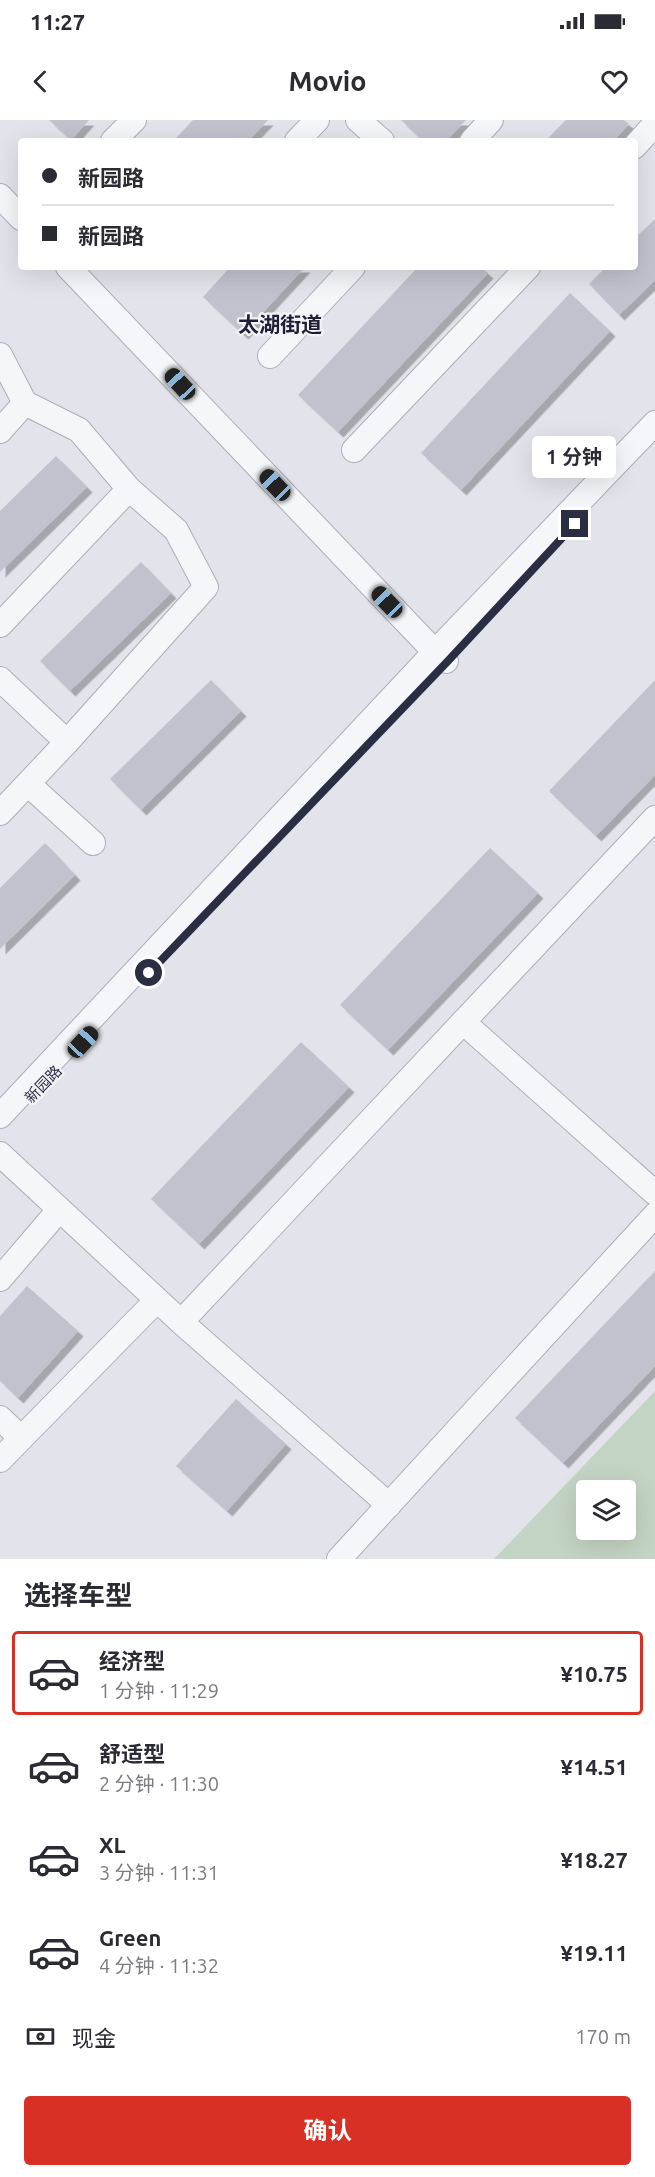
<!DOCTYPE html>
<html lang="zh">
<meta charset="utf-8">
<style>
body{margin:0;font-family:Ubuntu,"Noto Sans SC",sans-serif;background:#f2f2f3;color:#2b2b33;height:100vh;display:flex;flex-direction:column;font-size:22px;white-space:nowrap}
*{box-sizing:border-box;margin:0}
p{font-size:20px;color:#7c7c81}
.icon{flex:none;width:33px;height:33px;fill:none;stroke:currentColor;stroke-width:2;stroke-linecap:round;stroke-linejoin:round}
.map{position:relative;height:1439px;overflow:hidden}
.panel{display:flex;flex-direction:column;background:#fff;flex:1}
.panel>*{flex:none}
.top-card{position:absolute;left:18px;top:18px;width:620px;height:132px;border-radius:6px;box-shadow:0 6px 24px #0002;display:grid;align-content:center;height:132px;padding:0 24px;background:#fff}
.controls{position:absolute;left:576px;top:1360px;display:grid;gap:12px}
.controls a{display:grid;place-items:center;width:60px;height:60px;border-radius:6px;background:#fff;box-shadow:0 6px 24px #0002;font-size:30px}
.end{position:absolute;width:27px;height:27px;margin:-14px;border:8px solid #2a2e43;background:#fff;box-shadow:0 0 0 3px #fff}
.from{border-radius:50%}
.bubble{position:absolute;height:42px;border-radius:6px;background:#fff;box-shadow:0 6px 24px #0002;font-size:20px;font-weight:700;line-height:42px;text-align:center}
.car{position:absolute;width:18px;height:36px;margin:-18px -9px;border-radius:8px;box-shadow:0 0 4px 2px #0007;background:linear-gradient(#222 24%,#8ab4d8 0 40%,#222 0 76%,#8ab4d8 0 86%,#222 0)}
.top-card b{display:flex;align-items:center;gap:21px;height:57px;font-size:22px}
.top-card b+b{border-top:2px solid #e1e1e2}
.top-card i{width:15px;height:15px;background:#2b2b33}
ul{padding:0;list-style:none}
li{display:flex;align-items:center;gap:18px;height:84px;margin:0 12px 9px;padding:0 12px;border:3px solid transparent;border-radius:6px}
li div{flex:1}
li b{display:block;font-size:22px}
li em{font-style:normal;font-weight:700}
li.on{border-color:#d93025}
li>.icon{width:54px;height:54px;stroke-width:1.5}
h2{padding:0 24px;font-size:27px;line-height:72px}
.pay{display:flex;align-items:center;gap:15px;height:66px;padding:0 24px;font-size:22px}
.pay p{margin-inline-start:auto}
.primary-button{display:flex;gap:12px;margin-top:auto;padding:12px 24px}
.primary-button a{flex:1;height:69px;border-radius:6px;background:#d93025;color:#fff;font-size:24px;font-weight:700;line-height:69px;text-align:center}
.status{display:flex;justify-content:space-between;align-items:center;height:42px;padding:0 30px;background:#fff;direction:ltr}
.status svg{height:16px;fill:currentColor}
header{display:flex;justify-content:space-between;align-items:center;height:78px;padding:0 24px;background:#fff;font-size:27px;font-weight:700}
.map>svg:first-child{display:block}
.green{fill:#c4d4c4;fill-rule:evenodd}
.building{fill:#c0c2cd;filter:url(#shadow)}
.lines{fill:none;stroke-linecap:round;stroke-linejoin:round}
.minor-casing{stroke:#acadb9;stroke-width:26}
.minor{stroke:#f5f6f9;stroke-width:24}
.route{stroke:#2a2e43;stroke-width:8}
.labels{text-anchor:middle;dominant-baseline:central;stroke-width:4.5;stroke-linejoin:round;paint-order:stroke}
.street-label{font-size:15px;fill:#2a2e43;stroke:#f2f3f8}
.district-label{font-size:21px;font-weight:bold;fill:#1d1f34;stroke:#f2f3f8}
</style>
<div class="status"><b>11:27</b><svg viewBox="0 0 49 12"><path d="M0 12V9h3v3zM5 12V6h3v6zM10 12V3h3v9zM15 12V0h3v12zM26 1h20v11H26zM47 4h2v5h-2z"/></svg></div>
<header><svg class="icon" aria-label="back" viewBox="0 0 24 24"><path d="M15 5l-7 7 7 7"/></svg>Movio<svg class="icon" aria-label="heart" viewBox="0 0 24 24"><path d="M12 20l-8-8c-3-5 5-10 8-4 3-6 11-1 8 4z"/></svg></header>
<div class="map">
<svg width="655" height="1439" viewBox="0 0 655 1439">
<defs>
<filter id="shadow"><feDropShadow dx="5.5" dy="5.5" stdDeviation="0" flood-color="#0004"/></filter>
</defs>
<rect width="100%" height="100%" fill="#e3e4eb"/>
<path class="green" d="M 655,1271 L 655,1439 L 494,1439 ZM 586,1371 L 626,1371 L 626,1410 L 586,1410 Z"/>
<g class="building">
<polygon points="49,0 89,0 71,20"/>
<polygon points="193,0 268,0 248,21 173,21"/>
<polygon points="401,0 466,0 446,21 423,21"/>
<polygon points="566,0 624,0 629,4 613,21 545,21"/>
<polygon points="655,99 655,160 619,195 589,164 606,147 634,147 634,119"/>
<polygon points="230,147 305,147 243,214 203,177"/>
<polygon points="418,147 481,147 488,153 338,312 298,275"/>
<polygon points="570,173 610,211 461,370 421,333"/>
<polygon points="56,336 87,367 0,452 0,391"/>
<polygon points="141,442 171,473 70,571 40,541"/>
<polygon points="211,560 241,591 141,690 110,659"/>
<polygon points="655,560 655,655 596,716 549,671"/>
<polygon points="45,723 75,755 0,829 0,768"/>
<polygon points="490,728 538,773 388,930 340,885"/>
<polygon points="301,922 349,967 199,1124 151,1079"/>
<polygon points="655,1151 655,1246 563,1343 515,1298"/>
<polygon points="27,1166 78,1211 18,1278 0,1261 0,1196"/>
<polygon points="236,1279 286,1324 227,1391 176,1346"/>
</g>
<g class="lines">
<defs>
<g id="minor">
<polyline points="358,0 382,21"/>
<polyline points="113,21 134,0"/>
<polyline points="297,21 317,0"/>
<polyline points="472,21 491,0"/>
<polyline points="634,27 655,4"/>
<polyline points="0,76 21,98"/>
<polyline points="68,147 435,532 446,541"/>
<polyline points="0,235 25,283 79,310 129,369 176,410 206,467 67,622 0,693"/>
<polyline points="270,236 353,147"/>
<polyline points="0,311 25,283"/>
<polyline points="354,330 528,147"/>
<polyline points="0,505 129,369"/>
<polyline points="0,559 67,622"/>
<polyline points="28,664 93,723"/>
<polyline points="463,902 655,1073"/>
<polyline points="0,996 435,532 655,303"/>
<polyline points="0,1034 181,1202 389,1385"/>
<polyline points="0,1159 59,1090"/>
<polyline points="181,1202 655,698"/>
<polyline points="0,1298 21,1318"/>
<polyline points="0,1340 157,1180"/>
<polyline points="339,1439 655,1095"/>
</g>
</defs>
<use href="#minor" class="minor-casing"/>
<use href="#minor" class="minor"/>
</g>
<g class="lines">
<polyline class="route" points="149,853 447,542 575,404"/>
</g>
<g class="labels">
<g class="street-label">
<text transform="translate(43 964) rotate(-46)">新园路</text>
</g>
<g class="district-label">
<text x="280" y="204">太湖街道</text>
</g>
</g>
</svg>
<div class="controls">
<a><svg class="icon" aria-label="layers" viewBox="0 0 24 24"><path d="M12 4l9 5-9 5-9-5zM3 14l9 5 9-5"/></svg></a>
</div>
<i class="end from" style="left:149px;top:853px"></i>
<i class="end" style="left:575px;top:404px"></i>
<div class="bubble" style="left:532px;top:316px;width:84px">1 分钟</div>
<i class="car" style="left:180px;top:264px;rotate:317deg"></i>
<i class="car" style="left:275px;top:365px;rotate:316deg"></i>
<i class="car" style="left:387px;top:482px;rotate:316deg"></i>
<i class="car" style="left:83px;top:922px;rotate:43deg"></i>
<div class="top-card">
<b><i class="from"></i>新园路</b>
<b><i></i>新园路</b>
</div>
</div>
<section class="panel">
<h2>选择车型</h2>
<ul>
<li class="on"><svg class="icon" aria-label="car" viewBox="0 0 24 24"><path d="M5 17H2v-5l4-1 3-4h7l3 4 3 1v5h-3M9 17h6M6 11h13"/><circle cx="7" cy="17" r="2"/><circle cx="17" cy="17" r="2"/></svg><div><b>经济型</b><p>1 分钟 · 11:29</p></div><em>¥10.75</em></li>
<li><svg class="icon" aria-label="car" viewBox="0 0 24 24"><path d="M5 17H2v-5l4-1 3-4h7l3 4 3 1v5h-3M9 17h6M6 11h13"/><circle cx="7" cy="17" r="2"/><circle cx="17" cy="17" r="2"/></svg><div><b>舒适型</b><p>2 分钟 · 11:30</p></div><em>¥14.51</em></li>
<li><svg class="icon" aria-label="car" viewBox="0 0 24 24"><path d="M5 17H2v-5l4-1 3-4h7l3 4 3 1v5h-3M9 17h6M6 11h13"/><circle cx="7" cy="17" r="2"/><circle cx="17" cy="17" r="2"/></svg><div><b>XL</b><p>3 分钟 · 11:31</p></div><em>¥18.27</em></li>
<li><svg class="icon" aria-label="car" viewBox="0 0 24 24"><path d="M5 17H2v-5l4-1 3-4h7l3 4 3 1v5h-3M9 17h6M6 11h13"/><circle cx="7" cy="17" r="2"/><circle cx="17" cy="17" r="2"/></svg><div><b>Green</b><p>4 分钟 · 11:32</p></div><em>¥19.11</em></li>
</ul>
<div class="pay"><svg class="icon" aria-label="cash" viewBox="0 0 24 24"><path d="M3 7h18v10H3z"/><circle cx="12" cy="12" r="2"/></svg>现金<p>170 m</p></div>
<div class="primary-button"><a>确认</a></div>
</section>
